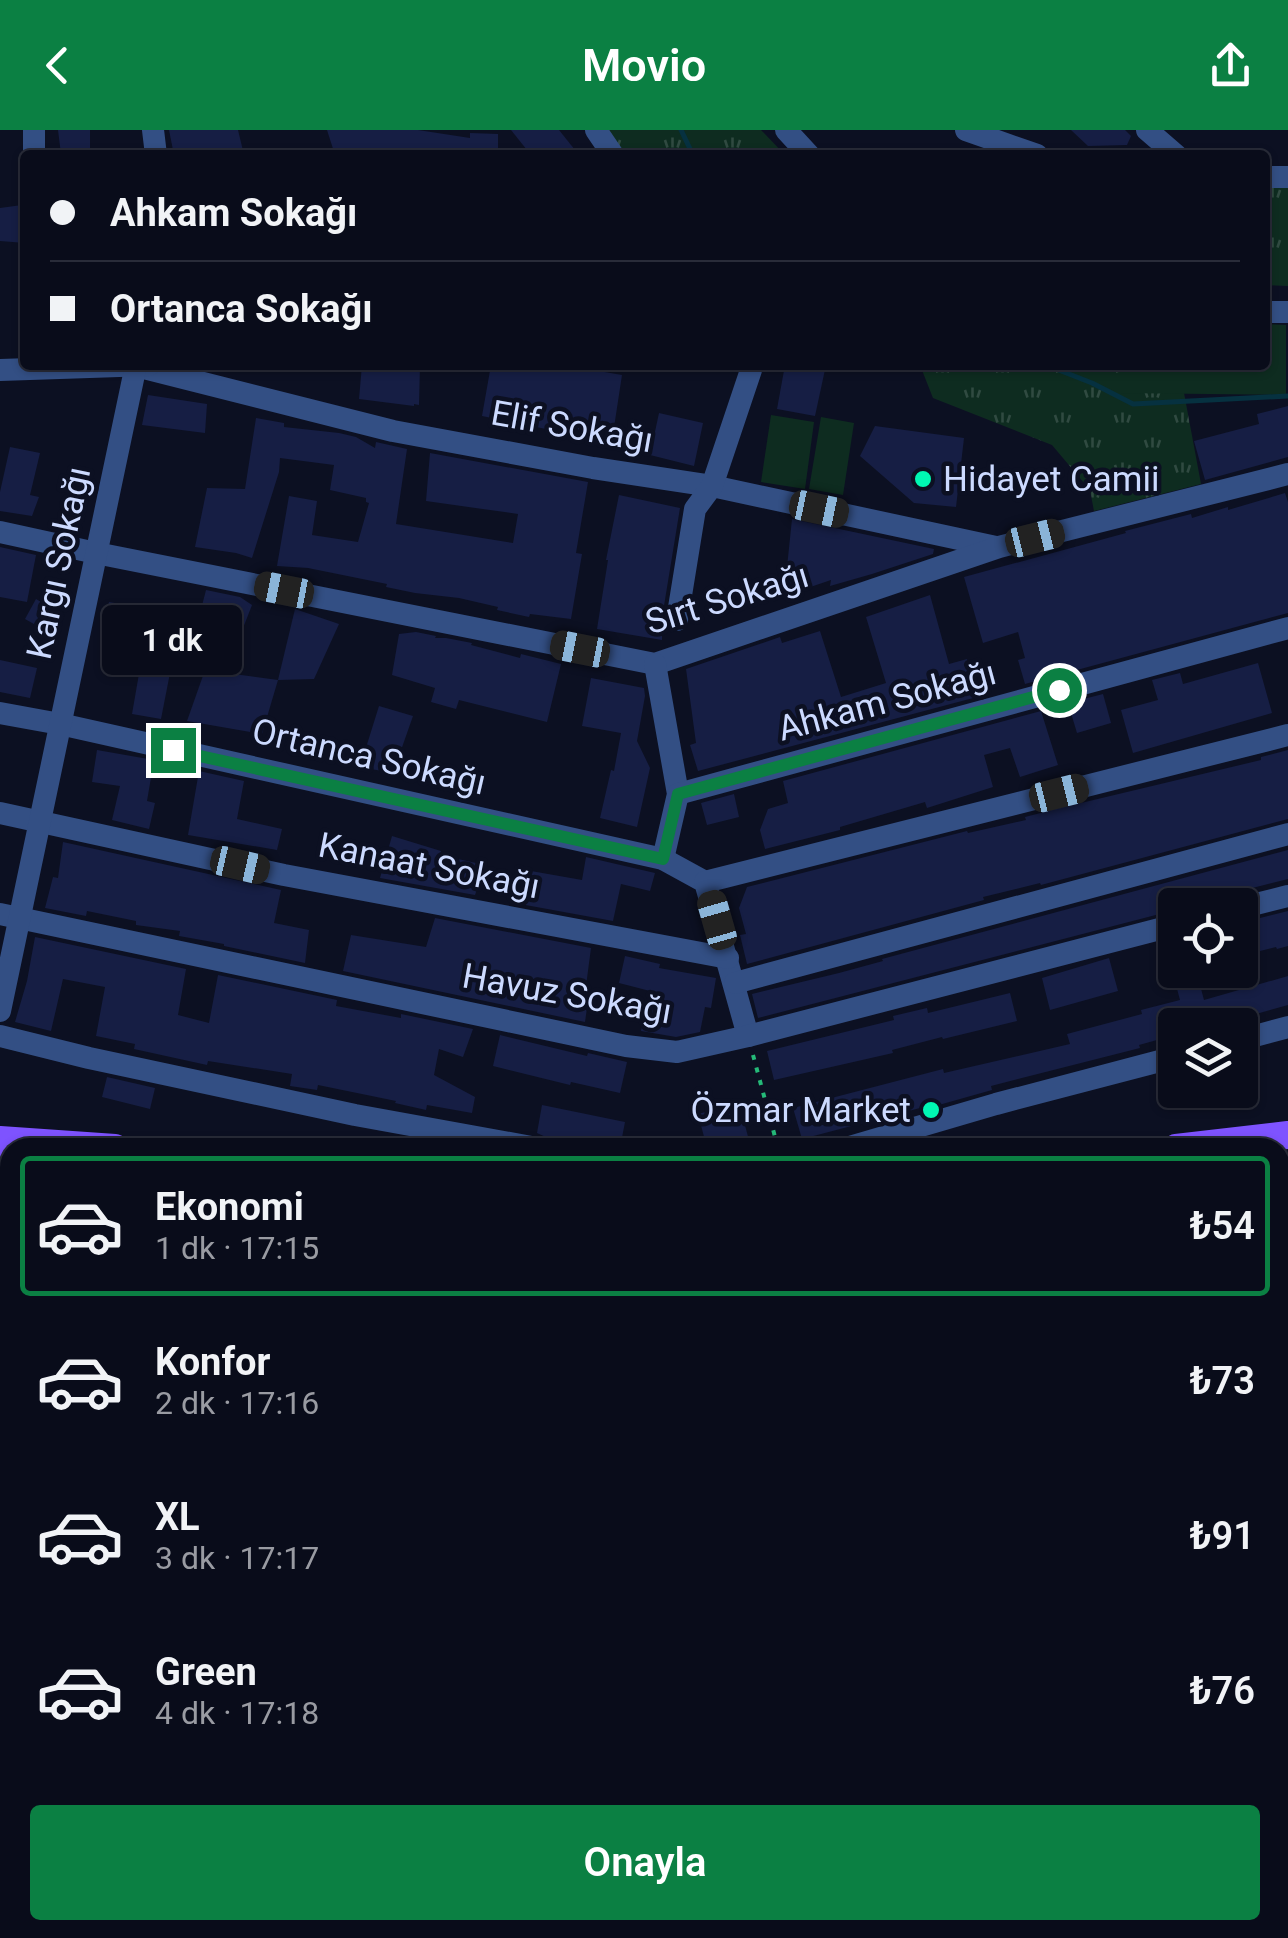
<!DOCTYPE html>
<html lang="tr">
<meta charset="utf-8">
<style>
body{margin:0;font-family:Roboto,sans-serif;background:#121523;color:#f1f3f6;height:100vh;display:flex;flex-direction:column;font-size:38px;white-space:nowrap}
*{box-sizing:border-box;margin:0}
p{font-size:32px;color:#999ba2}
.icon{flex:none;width:55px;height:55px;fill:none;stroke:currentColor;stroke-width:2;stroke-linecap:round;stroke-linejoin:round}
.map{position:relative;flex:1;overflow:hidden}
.panel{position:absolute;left:0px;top:1008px;width:1290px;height:802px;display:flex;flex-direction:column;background:#090c1a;border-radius:30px 30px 0 0;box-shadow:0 2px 8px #0004,0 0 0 2px #292c39}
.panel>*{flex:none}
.top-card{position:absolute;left:20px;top:20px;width:1250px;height:220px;border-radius:10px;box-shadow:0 2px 8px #0004,0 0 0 2px #292c39;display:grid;align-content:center;height:220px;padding:0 30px;background:#090c1a}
.tools{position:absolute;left:1158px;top:758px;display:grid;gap:20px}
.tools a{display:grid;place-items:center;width:100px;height:100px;border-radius:10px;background:#090c1a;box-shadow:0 2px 8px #0004,0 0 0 2px #292c39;font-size:50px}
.end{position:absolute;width:45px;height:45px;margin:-22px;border:12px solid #0b8043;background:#fff;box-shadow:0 0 0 5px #fff}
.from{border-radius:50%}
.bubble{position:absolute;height:70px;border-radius:10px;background:#090c1a;box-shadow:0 2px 8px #0004,0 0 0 2px #292c39;font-size:32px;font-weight:600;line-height:70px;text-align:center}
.car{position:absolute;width:30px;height:60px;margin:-30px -15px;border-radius:12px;box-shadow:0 0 8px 2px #0007;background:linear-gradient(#222 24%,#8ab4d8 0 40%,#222 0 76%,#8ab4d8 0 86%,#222 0)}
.top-card b{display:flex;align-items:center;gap:35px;height:95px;font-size:38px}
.top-card b+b{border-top:2px solid #292c39}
.top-card i{width:25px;height:25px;background:#f1f3f6}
ul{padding:18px 0 0;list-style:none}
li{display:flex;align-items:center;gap:30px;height:140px;margin:0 20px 15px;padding:0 10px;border:5px solid transparent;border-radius:10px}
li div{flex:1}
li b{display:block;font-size:38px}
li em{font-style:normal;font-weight:600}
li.current{border-color:#0b8043}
li>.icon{width:90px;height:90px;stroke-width:1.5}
.button{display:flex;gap:20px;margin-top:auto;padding:20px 30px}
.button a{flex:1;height:115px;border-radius:10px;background:#0b8043;color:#fff;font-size:40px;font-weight:600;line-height:115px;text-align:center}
header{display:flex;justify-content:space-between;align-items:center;height:130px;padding:0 30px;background:#0b8043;color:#fff;font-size:45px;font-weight:600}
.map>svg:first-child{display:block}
.grass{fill:url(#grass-tufts)}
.green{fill:#0e2c20}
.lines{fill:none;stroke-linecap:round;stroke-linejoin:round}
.stream{stroke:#063140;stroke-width:5}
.building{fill:#161e44}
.path{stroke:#25ba79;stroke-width:4;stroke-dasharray:5 8;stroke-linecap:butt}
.minor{stroke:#334f84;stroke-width:22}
.major{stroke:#7e53ff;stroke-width:28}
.route{stroke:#0b8043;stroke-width:12}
.poi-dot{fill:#00f7b3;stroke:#0c1022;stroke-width:4}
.labels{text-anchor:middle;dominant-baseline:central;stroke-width:9;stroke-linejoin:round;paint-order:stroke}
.street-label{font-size:35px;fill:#ccdaff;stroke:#0c1022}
.poi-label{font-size:35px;fill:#ccdaff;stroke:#0c1022;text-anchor:start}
</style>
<header><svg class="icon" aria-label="back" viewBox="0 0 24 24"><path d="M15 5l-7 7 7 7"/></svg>Movio<svg class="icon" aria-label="share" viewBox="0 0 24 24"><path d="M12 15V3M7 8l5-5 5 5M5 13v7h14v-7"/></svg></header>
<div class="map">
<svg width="1288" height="1808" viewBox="0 0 1288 1808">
<defs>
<pattern id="grass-tufts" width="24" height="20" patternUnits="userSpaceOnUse" patternTransform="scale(2.5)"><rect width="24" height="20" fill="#0e2c20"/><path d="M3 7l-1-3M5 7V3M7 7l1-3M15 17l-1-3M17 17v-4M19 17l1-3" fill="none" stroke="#304a41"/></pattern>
</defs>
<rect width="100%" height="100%" fill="#0c1022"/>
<g class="grass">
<polygon points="604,0 761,0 785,25 623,25"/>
<polygon points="1265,56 1288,57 1288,156 1265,155"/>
<polygon points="920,235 1120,235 1121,262 1184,263 1201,354 1094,381 1090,360 1052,315 933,268"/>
</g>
<g class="green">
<polygon points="1265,194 1286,195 1286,265 1120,263 1120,235 1265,235"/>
<polygon points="771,285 814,292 805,359 761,352"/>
<polygon points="821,287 854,293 843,365 809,359"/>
<polygon points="1288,1049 1288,1335 1283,1339 1280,1335 1280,1050"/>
</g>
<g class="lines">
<g class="stream">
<polyline points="681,0 693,25"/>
<polyline points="1046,235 1092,253 1133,274 1288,266"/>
</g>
</g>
<g class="building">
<polygon points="58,0 90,0 90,21 61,24"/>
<polygon points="169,0 238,0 244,25 174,25"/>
<polygon points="327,0 418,0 470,8 470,3 498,4 498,25 335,25"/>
<polygon points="511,0 559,0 579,25 531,25"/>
<polygon points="1071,0 1125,0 1131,6 1127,15 1088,16"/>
<polygon points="22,75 25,113 0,111 0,78"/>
<polygon points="362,235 420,235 419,275 414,274 414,276 359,269"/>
<polygon points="491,235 538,235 564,238 564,235 622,245 613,304 546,295 546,299 482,286"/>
<polygon points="785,235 826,235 815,286 777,279"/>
<polygon points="148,265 207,274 205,303 142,295"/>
<polygon points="1288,276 1288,327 1205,350 1194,311 1259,294 1257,284"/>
<polygon points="659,283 703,293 694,336 650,325"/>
<polygon points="256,288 284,293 284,297 339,303 356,307 375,318 376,312 407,319 396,394 513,413 518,384 426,371 430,323 588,352 576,423 582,424 571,489 530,484 529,487 497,480 498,477 459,468 415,463 386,457 387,454 308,438 277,436 289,366 317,371 312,405 358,412 369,373 366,372 366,368 330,360 334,335 280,328 279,342 252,428 236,423 195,417 207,358 245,359"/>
<polygon points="875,296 964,308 956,377 914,373 860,326"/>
<polygon points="10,317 40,323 30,365 39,367 32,386 0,381 0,362"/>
<polygon points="1285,363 1288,372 1288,483 1025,554 1018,530 1025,528 1018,502 983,513 964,447 1126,403 1125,401 1191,384 1192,388 1228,377 1228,380"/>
<polygon points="619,365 680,378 662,488 662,510 597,499 608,430 606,430"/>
<polygon points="792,389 934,419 933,424 872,444 830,456 831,450 784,466"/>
<polygon points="0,417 36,425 27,472 0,467"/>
<polygon points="206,460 240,467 252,475 236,516 193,511"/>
<polygon points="930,465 949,534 967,529 977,567 698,641 690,615 696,613 686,539 780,507 782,513 820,501 841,567 886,553 866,487"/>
<polygon points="36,469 61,484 50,503 25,489"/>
<polygon points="109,472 161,481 156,510 104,501"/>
<polygon points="295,479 339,494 314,549 278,550"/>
<polygon points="416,502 436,506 435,508 446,508 472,513 471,515 520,528 521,524 561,534 547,592 459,570 456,579 431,572 435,558 392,545 399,504"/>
<polygon points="0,530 37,538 30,568 0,562"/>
<polygon points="1258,533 1272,583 1133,623 1121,580 1158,570 1152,550 1180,543 1183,554"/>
<polygon points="140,538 170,543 161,589 132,584"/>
<polygon points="205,540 278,550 262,604 187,591"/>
<polygon points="591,548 644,558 645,566 637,611 650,638 637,697 600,688 611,640 614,641 621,603 582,596"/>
<polygon points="1103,564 1111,593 1077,603 1068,573"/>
<polygon points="379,576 413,586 393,643 360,637"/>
<polygon points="1041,581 1058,635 1020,647 1010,618 984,625 993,657 927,678 925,672 840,697 840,700 765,719 760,700 768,679 788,673 783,651"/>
<polygon points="97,620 154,630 147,671 155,673 149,699 112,690 120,656 92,652"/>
<polygon points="1288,620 1288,689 1041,755 1040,753 983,767 984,770 747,834 740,805 746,804 739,778 747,757 967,701 968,703 1026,690 1025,687 1060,678 1261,630 1261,627"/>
<polygon points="199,641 244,651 237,689 282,699 277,720 188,705"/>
<polygon points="734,664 739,687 707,695 701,673"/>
<polygon points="392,706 441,721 440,725 485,735 475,765 380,748"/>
<polygon points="63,712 281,760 274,793 309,800 305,833 224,816 224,814 179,806 180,801 136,795 136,791 87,781 86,786 45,778 53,747 58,748"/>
<polygon points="1288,720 1288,749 1201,771 1201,773 1193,775 1175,775 1175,780 758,888 752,864 839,843 883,831 882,829"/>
<polygon points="586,727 655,743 650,761 621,754 613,791 520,774 531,741 582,750"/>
<polygon points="1288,781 1288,816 1277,819 1276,817 1240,826 1240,793"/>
<polygon points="435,788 591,818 586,856 590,857 585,892 343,841 351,805 426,817"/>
<polygon points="35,807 186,839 178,885 209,893 218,845 337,870 336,876 401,888 401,884 473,899 463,927 439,919 434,945 475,967 472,983 427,975 426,980 395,973 396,971 318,955 317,960 290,956 292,944 208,931 207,935 134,919 135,914 96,906 105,857 63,849 51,901 15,892 27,851"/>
<polygon points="625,826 660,834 659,838 716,848 711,878 705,877 700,902 676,907 641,901 650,861 619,853"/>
<polygon points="1109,828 1118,861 1050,880 1042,848"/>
<polygon points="1172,840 1196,840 1204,870 1288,846 1288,875 1217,895 1175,895 1175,905 1139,915 1140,918 991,956 992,960 921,980 920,978 802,1009 793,978 943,939 944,943 1070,914 1067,904 1142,884 1141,880 1180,870"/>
<polygon points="1010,863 1017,891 943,909 942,907 892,920 893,923 774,950 767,921 894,890 893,886 927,878 928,883"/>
<polygon points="500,905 587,926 588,923 627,932 620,963 571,952 570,955 493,936"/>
<polygon points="107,947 155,958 150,979 102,967"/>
<polygon points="739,973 750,1014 738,1018 707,1018 698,984"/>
<polygon points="542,975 625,992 620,1018 593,1018 548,1008 537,1003"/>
</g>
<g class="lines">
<g class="path">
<polyline points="753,925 778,1018"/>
<polyline points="0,1092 10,1092"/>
</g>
<g class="minor">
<polyline points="34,0 34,25"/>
<polyline points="153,0 156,25"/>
<polyline points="596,0 613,25"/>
<polyline points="786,0 809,25"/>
<polyline points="966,0 1037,25"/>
<polyline points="1147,0 1176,25"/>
<polyline points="1265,47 1288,47"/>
<polyline points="1265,182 1288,182"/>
<polyline points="136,236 393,301 593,338 712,356 996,417"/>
<polyline points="0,240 149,235"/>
<polyline points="0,402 96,423 655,534 999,417 1288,344"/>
<polyline points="677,490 695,379 712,356 751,240 750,235"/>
<polyline points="655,534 678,664 663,729"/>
<polyline points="0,583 60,594 663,729 705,752 748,906"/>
<polyline points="678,664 1288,498"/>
<polyline points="0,683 284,745 728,828"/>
<polyline points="705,752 1288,605"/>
<polyline points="1240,778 1288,766"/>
<polyline points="0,784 626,916 677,922 748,906 1175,795"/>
<polyline points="735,853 1288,704"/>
<polyline points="0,881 136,235"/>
<polyline points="0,906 89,928 355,985 537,1018"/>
<polyline points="1240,910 1288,897"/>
<polyline points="846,1018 996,974 1175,927"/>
<polyline points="0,1160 3,1156 10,1161"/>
<polyline points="0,1355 10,1343"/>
<polyline points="0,1386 10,1394"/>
<polyline points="1280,1416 1288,1412"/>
<polyline points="0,1499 2,1496"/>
<polyline points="0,1582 10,1591"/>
<polyline points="1280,1613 1288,1629"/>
<polyline points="0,1677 10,1664"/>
<polyline points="0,1783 10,1787"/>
<polyline points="39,1800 57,1808"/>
<polyline points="533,1800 538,1808"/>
<polyline points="759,1800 764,1808"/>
<polyline points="1014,1800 1019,1808"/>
<polyline points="109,1808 125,1800"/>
<polyline points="711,1808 726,1800"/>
</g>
<g class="major">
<polyline points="0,1010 115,1018"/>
<polyline points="1176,1018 1288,1005"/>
<polyline points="0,1037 10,1037"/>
<polyline points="1280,1043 1288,1042"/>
</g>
</g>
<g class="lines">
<polyline class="route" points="173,620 663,729 678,664 1059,560"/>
</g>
<g class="poi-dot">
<circle cx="923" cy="349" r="10"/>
<circle cx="931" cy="980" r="10"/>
</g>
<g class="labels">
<g class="street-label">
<text transform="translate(572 297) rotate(10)">Elif Sokağı</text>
<text transform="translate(59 433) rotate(-78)">Kargı Sokağı</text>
<text transform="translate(727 469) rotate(-17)">Sırt Sokağı</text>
<text transform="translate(887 571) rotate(-15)">Ahkam Sokağı</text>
<text transform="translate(369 627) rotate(13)">Ortanca Sokağı</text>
<text transform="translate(429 736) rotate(11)">Kanaat Sokağı</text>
<text transform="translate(567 864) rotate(10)">Havuz Sokağı</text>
</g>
<g class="poi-label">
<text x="943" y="349">Hidayet Camii</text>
<text x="911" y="980" text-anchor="end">Özmar Market</text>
</g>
</g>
</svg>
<div class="tools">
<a><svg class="icon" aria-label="locate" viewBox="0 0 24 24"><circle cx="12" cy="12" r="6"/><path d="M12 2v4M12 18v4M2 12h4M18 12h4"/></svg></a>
<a><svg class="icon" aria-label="layers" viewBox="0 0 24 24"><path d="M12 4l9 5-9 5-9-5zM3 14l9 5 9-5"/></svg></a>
</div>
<i class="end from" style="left:1059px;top:560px"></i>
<i class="end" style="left:173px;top:620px"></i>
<div class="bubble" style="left:102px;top:475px;width:140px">1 dk</div>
<i class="car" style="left:819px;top:379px;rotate:102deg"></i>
<i class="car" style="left:1035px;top:408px;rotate:76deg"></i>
<i class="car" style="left:284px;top:460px;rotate:281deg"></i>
<i class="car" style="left:580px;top:519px;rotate:281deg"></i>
<i class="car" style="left:1059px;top:663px;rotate:76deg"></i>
<i class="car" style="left:240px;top:735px;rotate:103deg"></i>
<i class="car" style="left:717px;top:790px;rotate:344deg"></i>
<div class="top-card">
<b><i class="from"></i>Ahkam Sokağı</b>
<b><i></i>Ortanca Sokağı</b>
</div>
<section class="panel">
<ul>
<li class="current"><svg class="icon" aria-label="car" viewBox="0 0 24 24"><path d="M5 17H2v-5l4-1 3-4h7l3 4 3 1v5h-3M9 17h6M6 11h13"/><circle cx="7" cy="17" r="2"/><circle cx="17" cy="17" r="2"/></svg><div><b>Ekonomi</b><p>1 dk · 17:15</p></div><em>₺54</em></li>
<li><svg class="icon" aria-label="car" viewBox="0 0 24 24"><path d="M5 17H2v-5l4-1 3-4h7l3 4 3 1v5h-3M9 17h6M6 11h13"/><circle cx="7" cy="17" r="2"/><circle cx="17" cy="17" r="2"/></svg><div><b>Konfor</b><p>2 dk · 17:16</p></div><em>₺73</em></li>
<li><svg class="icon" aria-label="car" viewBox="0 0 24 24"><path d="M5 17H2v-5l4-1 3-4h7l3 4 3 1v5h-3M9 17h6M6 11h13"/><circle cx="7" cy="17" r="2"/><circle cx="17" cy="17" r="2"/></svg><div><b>XL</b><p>3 dk · 17:17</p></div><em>₺91</em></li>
<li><svg class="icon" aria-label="car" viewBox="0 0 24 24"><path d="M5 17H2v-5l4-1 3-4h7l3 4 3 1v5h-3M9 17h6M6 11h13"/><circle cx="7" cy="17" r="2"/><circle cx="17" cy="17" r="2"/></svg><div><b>Green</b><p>4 dk · 17:18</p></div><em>₺76</em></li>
</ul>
<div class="button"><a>Onayla</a></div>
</section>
</div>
